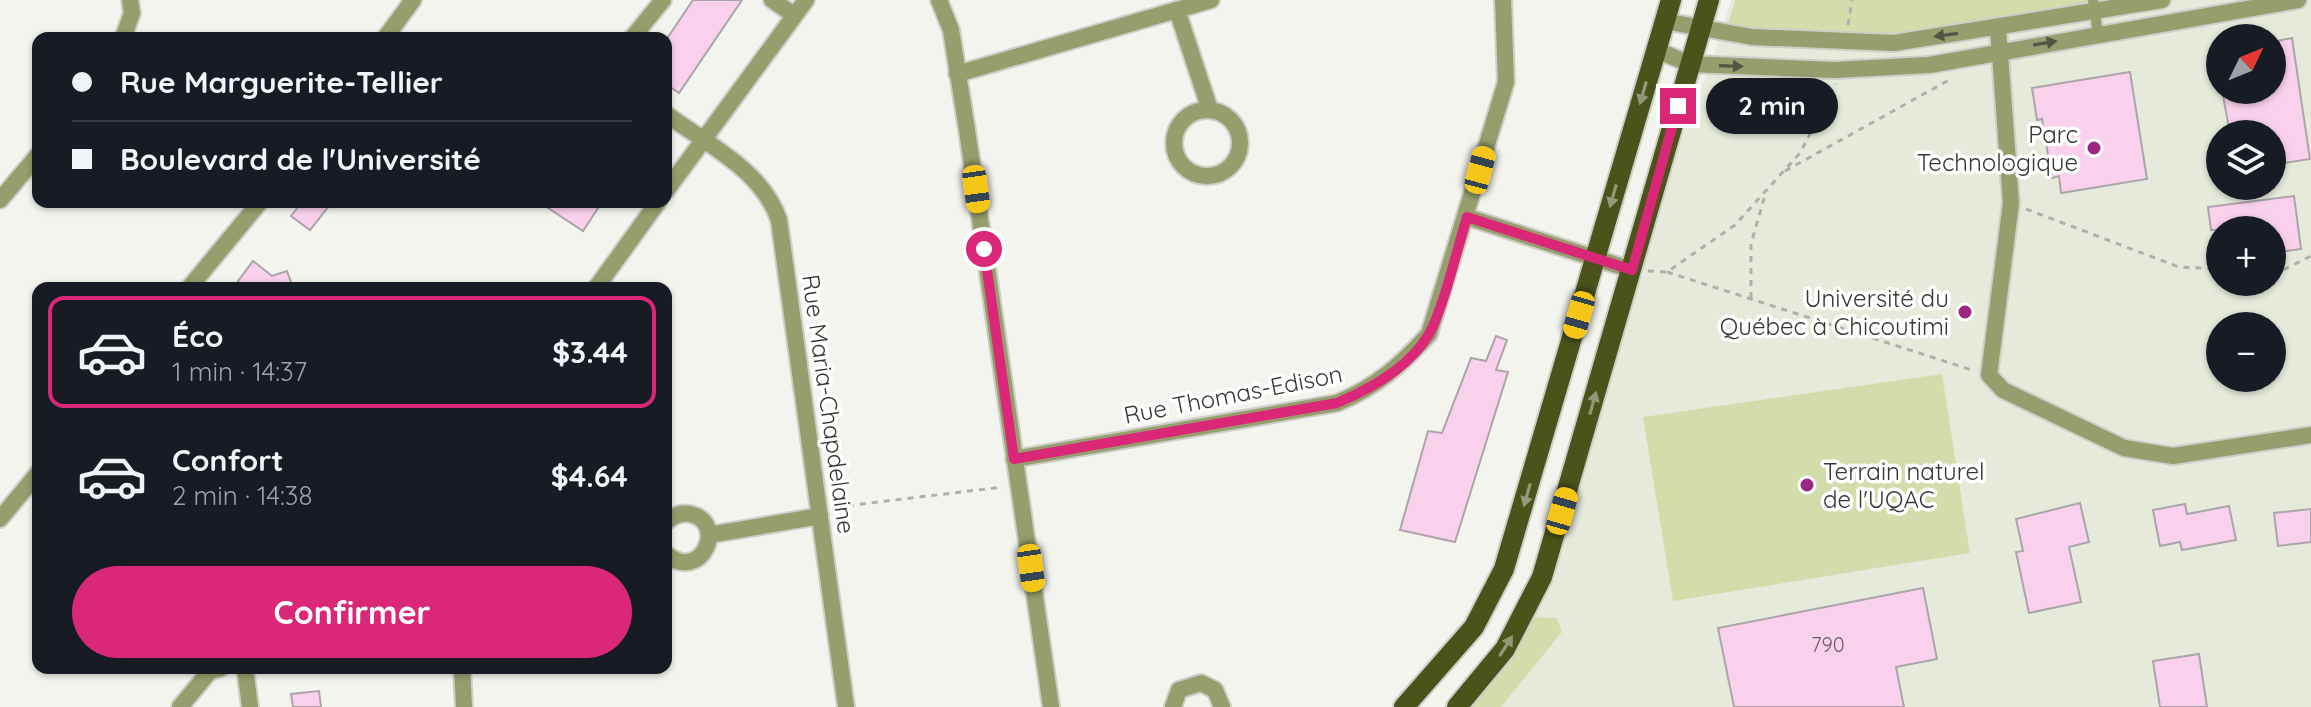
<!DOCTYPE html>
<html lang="fr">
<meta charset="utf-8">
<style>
body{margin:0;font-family:Quicksand,sans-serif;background:#242831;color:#f1f3f6;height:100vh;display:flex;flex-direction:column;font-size:30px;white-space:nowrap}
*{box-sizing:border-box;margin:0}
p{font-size:26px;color:#9ea1a6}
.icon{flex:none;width:44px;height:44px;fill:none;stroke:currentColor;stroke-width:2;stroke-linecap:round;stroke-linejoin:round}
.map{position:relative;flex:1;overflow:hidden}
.sheet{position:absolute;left:32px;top:282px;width:640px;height:392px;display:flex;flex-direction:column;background:#171b24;border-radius:16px;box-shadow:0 2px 6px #0004}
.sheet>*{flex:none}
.hud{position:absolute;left:32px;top:32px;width:640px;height:176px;border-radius:16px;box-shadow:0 2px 6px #0004;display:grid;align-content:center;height:176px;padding:0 40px;background:#171b24}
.needle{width:52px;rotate:47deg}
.buttons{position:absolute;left:2206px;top:24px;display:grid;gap:16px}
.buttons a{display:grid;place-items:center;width:80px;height:80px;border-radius:50%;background:#171b24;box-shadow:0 2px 6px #0004;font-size:40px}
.end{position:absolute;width:36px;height:36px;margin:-18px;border:10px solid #db2777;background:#fff;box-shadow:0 0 0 4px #fff}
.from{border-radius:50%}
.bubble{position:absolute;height:56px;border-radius:28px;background:#171b24;box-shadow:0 2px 6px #0004;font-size:26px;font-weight:700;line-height:56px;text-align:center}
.car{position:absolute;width:24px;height:48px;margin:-24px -12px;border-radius:10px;box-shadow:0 0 6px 2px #0007;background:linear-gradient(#f5c518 24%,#345 0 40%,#f5c518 0 76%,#345 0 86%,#f5c518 0)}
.hud b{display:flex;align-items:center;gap:28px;height:76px;font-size:30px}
.hud b+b{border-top:2px solid #363941}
.hud i{width:20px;height:20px;background:#f1f3f6}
ul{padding:14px 0 0;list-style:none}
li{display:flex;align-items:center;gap:24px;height:112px;margin:0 16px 12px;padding:0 24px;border:4px solid transparent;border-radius:16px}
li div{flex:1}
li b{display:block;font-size:30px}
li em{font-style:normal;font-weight:700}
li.active{border-color:#db2777}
li>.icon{width:72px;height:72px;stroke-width:1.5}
.cta{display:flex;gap:16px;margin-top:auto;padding:16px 40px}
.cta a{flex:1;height:92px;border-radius:48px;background:#db2777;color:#fff;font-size:32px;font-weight:700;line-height:92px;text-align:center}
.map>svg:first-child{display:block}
.built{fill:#e6eadb;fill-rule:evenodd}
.green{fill:#d3ddab}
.building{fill:#fad1ed;stroke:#aba5a9;stroke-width:2}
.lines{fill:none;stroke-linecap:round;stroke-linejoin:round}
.service-casing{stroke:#cdcec8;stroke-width:14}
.minor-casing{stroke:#cdcec8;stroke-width:20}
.primary-casing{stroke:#cdcec8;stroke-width:24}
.path{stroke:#afb0aa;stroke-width:3;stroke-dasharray:6 6;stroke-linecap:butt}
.service{stroke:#959e6c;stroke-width:10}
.minor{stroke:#959e6c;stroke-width:16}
.primary{stroke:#4b531b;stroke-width:20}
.oneway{fill:#525645}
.oneway2{fill:#939876}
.route{stroke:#db2777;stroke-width:10}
.poi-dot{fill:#9c2783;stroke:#fff;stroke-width:3}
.labels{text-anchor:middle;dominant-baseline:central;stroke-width:7;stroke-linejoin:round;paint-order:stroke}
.number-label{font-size:20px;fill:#675e62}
.poi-label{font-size:24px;fill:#363734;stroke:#fff;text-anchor:end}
.street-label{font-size:24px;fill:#363734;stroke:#fff}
</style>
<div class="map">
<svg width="2311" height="707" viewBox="0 0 2311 707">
<rect width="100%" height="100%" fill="#f3f4ed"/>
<path class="built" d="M 1731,0 L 2311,0 L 2311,707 L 1501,707 L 1562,632 L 1524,617 L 1632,270 L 1720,39 ZM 2220,38 L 2272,38 L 2272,90 L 2220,90 ZM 2220,134 L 2272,134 L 2272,186 L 2220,186 ZM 2220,230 L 2272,230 L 2272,282 L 2220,282 ZM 2220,326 L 2272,326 L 2272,378 L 2220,378 Z"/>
<g class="green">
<polygon points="1735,0 2170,0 1894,43 1726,32"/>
<polygon points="1942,374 1970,553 1673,601 1643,417"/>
<polygon points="1524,617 1557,618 1562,632 1501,707 1457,707"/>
</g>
<g class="building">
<polygon points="693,0 742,0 679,93 666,84 666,40"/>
<polygon points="2292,38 2310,159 2272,165 2272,134 2230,134 2222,90 2272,90 2272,42"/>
<polygon points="2130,72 2147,179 2061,193 2059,176 2052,178 2042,119 2037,120 2032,88"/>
<polygon points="2294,196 2301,249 2272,253 2272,230 2211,230 2208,207"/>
<polygon points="302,202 332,202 310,230 291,216"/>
<polygon points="539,202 602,202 583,231"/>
<polygon points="253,261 272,276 287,271 292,285 233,288"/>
<polygon points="1496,336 1507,340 1496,370 1508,372 1455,542 1400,530 1428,431 1442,433 1471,358 1486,361"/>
<polygon points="2080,503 2089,542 2069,547 2081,602 2029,613 2016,552 2023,551 2016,519"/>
<polygon points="2185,504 2187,514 2229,506 2236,540 2182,550 2180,542 2160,546 2153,510"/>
<polygon points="2311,509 2311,542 2278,546 2274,513"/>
<polygon points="1923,588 1937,659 1896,667 1904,707 1734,707 1718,628"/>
<polygon points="2199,654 2207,707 2160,707 2153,661"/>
<polygon points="319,691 321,707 293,707 291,694"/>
</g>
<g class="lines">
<defs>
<polyline id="service" points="2093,0 2098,34"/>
<g id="minor">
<polyline points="772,0 794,15"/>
<polyline points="939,0 951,30 967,130 1051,707"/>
<polyline points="1177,10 1210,110"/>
<polyline points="1664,21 1752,37 1894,43 2162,0"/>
<polyline points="1998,28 2011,203 1989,375 2003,390 2124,448 2173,456 2311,435"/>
<polyline points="123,38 132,13 130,0"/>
<polyline points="385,38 413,0"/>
<polyline points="632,38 663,0"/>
<polyline points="1656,50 1690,64 1835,70 1929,65 2298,0"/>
<polyline points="957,74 1211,0"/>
<circle cx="1207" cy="143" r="33"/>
<path d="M 666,114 C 707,144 762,170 779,220 L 846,707"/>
<polyline points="666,191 806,0"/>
<polyline points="0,200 38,155"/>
<polyline points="1467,217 1632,270"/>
<polyline points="189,288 260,202"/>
<polyline points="596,288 658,202"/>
<path d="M 1014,459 L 1337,403 C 1376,387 1401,365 1429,334 L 1506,82 L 1503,0"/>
<polyline points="0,519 38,473"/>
<path d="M 666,522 C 673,516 680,512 690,514 C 728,522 702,584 666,554"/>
<polyline points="709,535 820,516"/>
<polyline points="245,668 250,707"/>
<polyline points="462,668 464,707"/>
<polyline points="180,707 210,671 221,668"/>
<polyline points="1173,707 1179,690 1201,683 1215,690 1222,707"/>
</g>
<g id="primary">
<polyline points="1404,707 1474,627 1504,569 1671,0"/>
<polyline points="1457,707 1505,649 1542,577 1709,0"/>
</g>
</defs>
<use href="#service" class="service-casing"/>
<use href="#minor" class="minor-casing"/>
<use href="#primary" class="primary-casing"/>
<g class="path">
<polyline points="1848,25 1852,0"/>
<polyline points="1785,171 1949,80"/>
<polyline points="2026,209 2179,267 2220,269"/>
<polyline points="1648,271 1667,272 1735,225 1800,153 1836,84"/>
<polyline points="1667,272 1975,371"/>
<polyline points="2272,272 2279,272 2311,256"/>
<polyline points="1751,298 1751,244 1765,195"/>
<polyline points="836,507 1003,487"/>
</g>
<use href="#service" class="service"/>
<use href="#minor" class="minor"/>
<use href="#primary" class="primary"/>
</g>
<defs><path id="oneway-solid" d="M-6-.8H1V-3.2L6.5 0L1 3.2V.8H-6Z" transform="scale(2)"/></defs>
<g class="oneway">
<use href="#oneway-solid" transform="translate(1946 35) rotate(172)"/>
<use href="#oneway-solid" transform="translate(2045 43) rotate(-10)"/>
<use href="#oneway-solid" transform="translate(1731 66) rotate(2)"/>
</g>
<g class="oneway2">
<use href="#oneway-solid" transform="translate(1643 93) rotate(106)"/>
<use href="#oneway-solid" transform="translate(1613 196) rotate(106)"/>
<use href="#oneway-solid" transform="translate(1593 403) rotate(-74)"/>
<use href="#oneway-solid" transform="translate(1527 495) rotate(106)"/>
<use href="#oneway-solid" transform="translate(1506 646) rotate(-57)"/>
</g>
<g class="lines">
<path class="route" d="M 984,249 L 1014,459 L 1337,403 C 1370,389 1410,367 1429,334 C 1444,307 1457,249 1467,217 L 1632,270 L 1678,106"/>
</g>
<g class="poi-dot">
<circle cx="2094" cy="148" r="8"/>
<circle cx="1965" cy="312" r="8"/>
<circle cx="1807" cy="485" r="8"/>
</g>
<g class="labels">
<g class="number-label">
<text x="1828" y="644">790</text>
</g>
<g class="poi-label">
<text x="2078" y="134">Parc<tspan x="2078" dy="28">Technologique</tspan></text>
<text x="1949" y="298">Université du<tspan x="1949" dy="28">Québec à Chicoutimi</tspan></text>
<text x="1823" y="471" text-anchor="start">Terrain naturel<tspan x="1823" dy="28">de l'UQAC</tspan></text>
</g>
<g class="street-label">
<text transform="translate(1233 394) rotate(-11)">Rue Thomas-Edison</text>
<text transform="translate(829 404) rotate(82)">Rue Maria-Chapdelaine</text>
</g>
</g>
</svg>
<div class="buttons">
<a><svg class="needle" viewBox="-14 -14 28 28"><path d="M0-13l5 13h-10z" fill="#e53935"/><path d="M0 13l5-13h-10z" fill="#9ea1a6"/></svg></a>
<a><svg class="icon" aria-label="layers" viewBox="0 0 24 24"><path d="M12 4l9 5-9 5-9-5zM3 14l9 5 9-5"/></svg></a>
<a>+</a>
<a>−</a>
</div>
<i class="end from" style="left:984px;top:249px"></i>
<i class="end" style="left:1678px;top:106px"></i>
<div class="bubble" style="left:1706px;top:78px;width:132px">2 min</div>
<i class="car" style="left:1480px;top:170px;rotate:15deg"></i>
<i class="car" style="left:976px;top:189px;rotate:172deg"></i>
<i class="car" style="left:1579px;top:315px;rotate:196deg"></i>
<i class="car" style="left:1562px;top:511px;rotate:16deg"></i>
<i class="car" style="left:1031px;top:568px;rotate:172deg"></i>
<div class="hud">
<b><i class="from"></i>Rue Marguerite-Tellier</b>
<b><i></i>Boulevard de l'Université</b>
</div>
<section class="sheet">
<ul>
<li class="active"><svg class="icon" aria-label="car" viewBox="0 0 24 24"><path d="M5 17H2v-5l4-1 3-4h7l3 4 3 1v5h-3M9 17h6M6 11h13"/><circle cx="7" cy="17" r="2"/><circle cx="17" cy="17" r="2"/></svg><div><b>Éco</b><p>1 min · 14:37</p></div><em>$3.44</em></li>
<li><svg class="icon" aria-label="car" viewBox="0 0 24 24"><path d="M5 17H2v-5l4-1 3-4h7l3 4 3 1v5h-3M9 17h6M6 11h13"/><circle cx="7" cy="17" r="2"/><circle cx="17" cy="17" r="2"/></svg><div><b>Confort</b><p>2 min · 14:38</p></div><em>$4.64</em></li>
</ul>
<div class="cta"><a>Confirmer</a></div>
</section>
</div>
